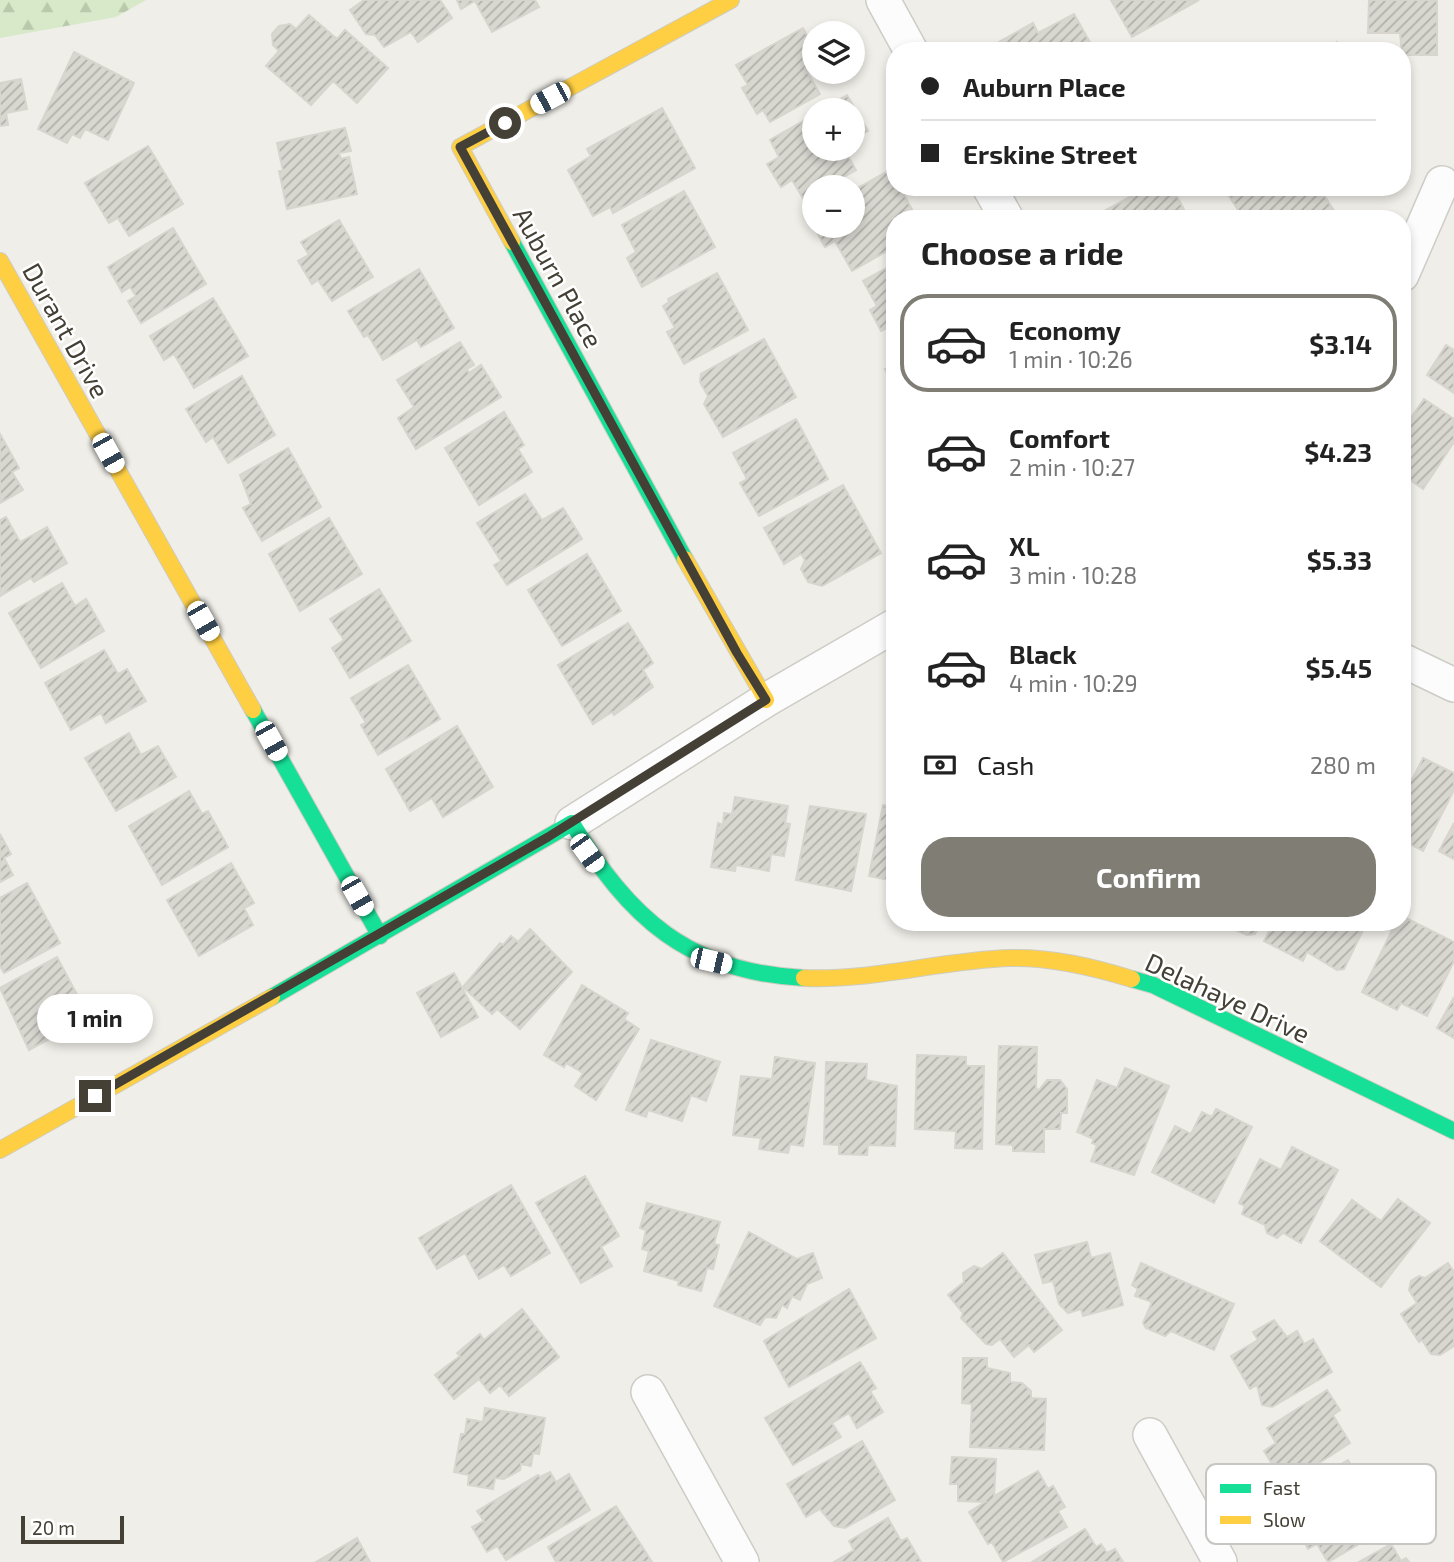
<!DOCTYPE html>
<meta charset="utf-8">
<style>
body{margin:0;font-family:"Exo 2",sans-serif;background:#f2f2f2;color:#222;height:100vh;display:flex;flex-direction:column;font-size:26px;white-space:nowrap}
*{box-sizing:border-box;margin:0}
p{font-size:23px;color:#767676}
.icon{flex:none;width:38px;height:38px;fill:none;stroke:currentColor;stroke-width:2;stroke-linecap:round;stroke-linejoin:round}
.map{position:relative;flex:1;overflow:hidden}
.details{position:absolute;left:886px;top:210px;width:525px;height:721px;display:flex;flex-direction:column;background:#fff;border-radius:28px;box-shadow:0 4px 10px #0003}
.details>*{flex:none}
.hud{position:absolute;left:886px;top:42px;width:525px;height:154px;border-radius:28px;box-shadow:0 4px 10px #0003;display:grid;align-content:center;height:154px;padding:0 35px;background:#fff}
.tools{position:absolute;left:802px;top:21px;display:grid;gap:14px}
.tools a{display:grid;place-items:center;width:63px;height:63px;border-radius:50%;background:#fff;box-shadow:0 4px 10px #0003;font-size:35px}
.scale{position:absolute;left:21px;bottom:18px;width:103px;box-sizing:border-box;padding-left:7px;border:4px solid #444035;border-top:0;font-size:19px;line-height:24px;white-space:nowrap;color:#444035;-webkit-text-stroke:5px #fff;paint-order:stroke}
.end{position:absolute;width:32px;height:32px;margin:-16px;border:9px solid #444035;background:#fff;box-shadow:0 0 0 4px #fff}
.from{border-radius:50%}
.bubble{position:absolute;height:49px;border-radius:24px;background:#fff;box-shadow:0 4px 10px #0003;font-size:23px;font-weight:700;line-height:49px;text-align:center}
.car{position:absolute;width:21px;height:42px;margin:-21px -10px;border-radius:9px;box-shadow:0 0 5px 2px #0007;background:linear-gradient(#fff 24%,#345 0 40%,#fff 0 76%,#345 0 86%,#fff 0)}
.hud b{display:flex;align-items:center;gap:24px;height:66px;font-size:26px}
.hud b+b{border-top:2px solid #e0e0e0}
.hud i{width:18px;height:18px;background:#222}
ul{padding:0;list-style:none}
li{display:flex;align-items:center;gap:21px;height:98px;margin:0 14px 10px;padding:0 21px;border:4px solid transparent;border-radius:28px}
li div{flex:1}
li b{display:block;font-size:26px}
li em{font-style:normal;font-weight:700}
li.on{border-color:#807d74}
li>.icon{width:63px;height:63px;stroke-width:1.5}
h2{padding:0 35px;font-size:32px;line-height:84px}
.pay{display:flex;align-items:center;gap:18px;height:77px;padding:0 35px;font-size:26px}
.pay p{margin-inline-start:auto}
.action{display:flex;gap:14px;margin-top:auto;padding:14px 35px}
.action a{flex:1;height:80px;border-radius:28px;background:#807d74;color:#fff;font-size:28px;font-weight:700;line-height:80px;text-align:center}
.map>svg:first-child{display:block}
.forest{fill:url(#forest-firs)}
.building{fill:url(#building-hatch);stroke:#d7d5ce;stroke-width:2}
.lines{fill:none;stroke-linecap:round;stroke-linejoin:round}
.street-casing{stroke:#cdccc6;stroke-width:36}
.fast-casing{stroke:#ceccbf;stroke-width:18}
.slow-casing{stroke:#ceccbf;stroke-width:18}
.street{stroke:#fdfcfc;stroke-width:33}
.fast{stroke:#16e098;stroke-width:16}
.slow{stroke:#ffcf43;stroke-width:16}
.route{stroke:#444035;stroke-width:9}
.labels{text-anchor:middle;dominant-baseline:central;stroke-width:5;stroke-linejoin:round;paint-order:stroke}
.street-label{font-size:26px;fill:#444035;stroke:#fff}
.key{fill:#fff;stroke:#c7c6c2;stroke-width:2}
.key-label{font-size:19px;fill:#444035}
</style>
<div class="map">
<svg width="1454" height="1562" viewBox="0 0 1454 1562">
<defs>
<pattern id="forest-firs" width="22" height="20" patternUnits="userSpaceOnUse" patternTransform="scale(1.75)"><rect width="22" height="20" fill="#d7e9c8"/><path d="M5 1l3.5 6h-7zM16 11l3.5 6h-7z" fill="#bac9ac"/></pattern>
<pattern id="building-hatch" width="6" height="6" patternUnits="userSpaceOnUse" patternTransform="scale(1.75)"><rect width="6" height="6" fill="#d8d7d0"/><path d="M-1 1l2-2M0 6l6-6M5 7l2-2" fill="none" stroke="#b1b0aa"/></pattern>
</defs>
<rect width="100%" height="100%" fill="#efeee8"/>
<polygon class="forest" points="0,0 146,0 116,17 0,38"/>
<g class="building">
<polygon points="364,0 440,0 452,18 418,42 411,32 384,47 375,35 366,34 350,10"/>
<polygon points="457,0 535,0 539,7 492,32 475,1 461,9"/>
<polygon points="1111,0 1199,0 1132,37"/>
<polygon points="1369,0 1437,0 1437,55 1402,55 1400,33 1368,33"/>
<polygon points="1074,14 1095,51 1004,51 999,42 1033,23 1038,33"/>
<polygon points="309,15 337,39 345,30 388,68 357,103 333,81 311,105 266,66 279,51 273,45 272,34 279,26 290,24 296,29"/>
<polygon points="803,28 814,48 814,54 806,58 810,65 805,68 820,94 770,122 763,110 757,114 742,88 748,85 736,65"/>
<polygon points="1337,42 1342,51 1324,51"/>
<polygon points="74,52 134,83 108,140 85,129 80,138 72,134 67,143 38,129"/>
<polygon points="21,79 27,109 6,113 8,125 0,126 0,83"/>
<polygon points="847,95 868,131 852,140 852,110 821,110"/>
<polygon points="662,108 695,168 613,213 610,207 593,216 568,170 591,156 587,149"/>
<polygon points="814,115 814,149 844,149 856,170 826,187 814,187 814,194 804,200 792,180 781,187 767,164 779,157 770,140"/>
<polygon points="345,128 351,151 339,153 341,159 349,157 357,194 287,209 279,171 283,171 277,143"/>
<polygon points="148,146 183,204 129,236 118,218 109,223 85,183"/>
<polygon points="890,170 894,187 900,187 915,215 908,219 894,219 894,247 852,271 835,241 825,247 808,216 814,213 814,226 852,226 852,191"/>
<polygon points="1148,187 1172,187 1189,219 1096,219 1095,216"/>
<polygon points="1223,187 1319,187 1338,217 1244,219"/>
<polygon points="684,191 715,247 642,287 627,258 636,252 622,225"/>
<polygon points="339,220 373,277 332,301 318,280 312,284 298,261 309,255 301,242"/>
<polygon points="173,228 206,284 141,323 128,301 136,296 130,287 122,292 108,267"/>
<polygon points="894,264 894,337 889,327 881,331 870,310 877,306 863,281"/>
<polygon points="419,269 454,328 421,347 417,340 383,360 368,335 364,337 348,311"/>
<polygon points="717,273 748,330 684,364 667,332 675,328 663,306 669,302 668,299"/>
<polygon points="213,298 248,356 194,388 174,354 164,360 150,336"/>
<polygon points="764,339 796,397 723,437 704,404 708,396 700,382 701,374"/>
<polygon points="460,342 474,365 467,369 469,373 481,365 501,397 416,449 398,418 414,407 397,380"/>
<polygon points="1446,345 1454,350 1454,393 1427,375"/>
<polygon points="894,365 894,385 885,369"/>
<polygon points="242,376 275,435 228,463 213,437 206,442 186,409"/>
<polygon points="1424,399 1454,419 1454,442 1423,489 1402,474 1402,422 1406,425"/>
<polygon points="504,412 524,445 518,449 532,472 479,505 445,448"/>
<polygon points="796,419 828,479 759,516 740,483 747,479 733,453"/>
<polygon points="0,434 19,468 12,472 23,490 0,503"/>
<polygon points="288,448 321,507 262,541 243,508 251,504 240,475"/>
<polygon points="843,485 881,553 822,586 808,582 801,569 805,560 801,554 784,564 764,528"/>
<polygon points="525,494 542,520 563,508 582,539 507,585 494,565 501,561 477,523"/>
<polygon points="6,517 20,542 47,527 67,563 34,582 31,578 0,596 0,520"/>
<polygon points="329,518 362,574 300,611 269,554"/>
<polygon points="587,554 621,611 562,646 528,590"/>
<polygon points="62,583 75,606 86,599 104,631 41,668 9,613"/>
<polygon points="379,589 411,641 350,678 332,648 344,640 330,619"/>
<polygon points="628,623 653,663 643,670 653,687 614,715 612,712 593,724 558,665"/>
<polygon points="104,650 118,674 127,669 146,701 106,723 101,713 71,730 45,683"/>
<polygon points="408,665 440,719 378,755 361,725 366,723 351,698"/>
<polygon points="457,726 493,787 443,817 432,798 410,811 386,769"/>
<polygon points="129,733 141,755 158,746 176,777 116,811 85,758"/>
<polygon points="1423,758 1454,773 1454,790 1423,851 1402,840 1402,775 1412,780"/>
<polygon points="189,791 202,814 208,811 228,847 162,885 129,826"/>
<polygon points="735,797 788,806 785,823 790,824 784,856 771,854 769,871 736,865 735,871 711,867 718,823 723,825 724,813 732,814"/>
<polygon points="883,805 894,807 894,881 869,876"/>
<polygon points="810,806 866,814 851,891 796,880"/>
<polygon points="1454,823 1454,859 1439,851"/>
<polygon points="0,834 11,854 4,858 13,875 0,882"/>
<polygon points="231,863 254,903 244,908 253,925 199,956 167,900"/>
<polygon points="27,883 60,943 4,973 0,966 0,898"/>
<polygon points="1402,916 1454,942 1454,961 1427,1016 1401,1003 1397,1010 1362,992 1396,922 1402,922"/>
<polygon points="1217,922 1261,922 1255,934 1247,935"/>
<polygon points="1274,922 1367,922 1344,969 1337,970 1307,952 1303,961 1264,941"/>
<polygon points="530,929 572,972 520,1029 497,1009 492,1014 463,987 500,943 503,945 511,936 518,942"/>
<polygon points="57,957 89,1017 29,1050 0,988"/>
<polygon points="454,973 478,1017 441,1037 417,993"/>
<polygon points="582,985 628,1013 624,1019 639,1029 596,1100 575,1086 583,1073 566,1063 564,1067 544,1055"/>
<polygon points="1454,997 1454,1038 1437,1028"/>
<polygon points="651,1040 720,1062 706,1101 691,1095 682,1121 648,1110 646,1117 626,1110"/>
<polygon points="999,1046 1037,1047 1036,1089 1039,1090 1047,1080 1060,1080 1067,1089 1067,1113 1061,1113 1060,1129 1044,1129 1044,1152 1013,1151 1013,1145 996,1144"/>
<polygon points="917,1055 966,1057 966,1066 984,1066 982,1149 955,1148 956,1131 915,1129"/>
<polygon points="775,1057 815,1063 803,1146 790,1144 788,1153 759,1149 761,1138 733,1135 741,1076 772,1079"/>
<polygon points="826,1062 867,1064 866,1080 897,1086 895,1146 868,1145 867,1155 839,1154 839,1145 824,1144"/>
<polygon points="1125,1068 1169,1086 1134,1175 1091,1161 1097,1145 1092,1143 1094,1139 1077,1132 1097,1080 1117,1088"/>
<polygon points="1216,1109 1252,1127 1214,1203 1152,1172 1175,1126 1191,1134 1202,1112 1212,1117"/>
<polygon points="1292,1147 1338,1170 1301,1243 1283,1233 1277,1238 1267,1233 1265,1225 1242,1214 1245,1206 1239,1203 1260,1159 1281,1170"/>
<polygon points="585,1176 619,1236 601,1247 612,1266 581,1283 536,1203"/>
<polygon points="511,1185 550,1253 511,1276 504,1265 479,1279 465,1253 437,1269 419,1238"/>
<polygon points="1398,1199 1430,1223 1381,1287 1320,1241 1352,1200 1381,1221"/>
<polygon points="647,1203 720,1222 714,1244 719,1245 713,1269 707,1268 701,1291 678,1285 679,1281 644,1271 649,1251 642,1249 646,1230 640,1228"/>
<polygon points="749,1232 797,1259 813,1253 822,1278 807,1284 800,1300 792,1296 787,1308 782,1305 776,1318 765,1317 760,1325 714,1306"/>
<polygon points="1087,1242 1091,1258 1110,1253 1123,1305 1083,1316 1081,1309 1068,1313 1059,1304 1053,1281 1043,1283 1035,1255"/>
<polygon points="1003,1253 1062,1330 1034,1352 1029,1345 1014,1357 1000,1339 992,1345 986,1344 961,1318 963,1313 948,1295 964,1282 963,1273 974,1266 982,1269"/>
<polygon points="1141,1263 1234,1304 1214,1350 1171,1331 1165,1336 1146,1328 1143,1323 1152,1302 1135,1296 1138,1289 1132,1285"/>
<polygon points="1448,1263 1454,1272 1454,1346 1440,1355 1431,1354 1422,1340 1419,1342 1401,1314 1417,1303 1409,1290 1411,1281 1419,1276 1425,1278"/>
<polygon points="849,1289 876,1338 789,1387 764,1341"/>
<polygon points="522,1309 559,1357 509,1396 500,1385 490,1393 479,1379 454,1399 435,1375 460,1356 457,1353 480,1334 484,1340"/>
<polygon points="1274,1320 1287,1337 1297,1331 1304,1344 1313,1339 1332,1372 1272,1407 1262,1405 1257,1385 1250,1389 1231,1356 1258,1340 1253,1332"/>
<polygon points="963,1358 987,1358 987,1368 1010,1373 1010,1382 1022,1383 1031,1391 1031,1398 1046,1399 1044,1450 970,1447 972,1404 962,1403"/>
<polygon points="860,1362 876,1388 870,1391 883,1412 857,1428 849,1413 832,1423 841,1437 793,1465 765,1418"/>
<polygon points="1327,1390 1340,1410 1333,1415 1350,1443 1285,1485 1264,1451 1276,1443 1267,1428"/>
<polygon points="485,1408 545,1418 539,1454 533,1453 531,1466 521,1464 520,1470 504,1479 495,1478 493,1489 468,1485 469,1475 454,1472 461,1434 465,1434 467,1419 483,1422"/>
<polygon points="862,1441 895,1500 845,1528 834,1526 820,1509 806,1517 787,1484"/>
<polygon points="952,1457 996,1459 994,1496 1038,1471 1048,1489 1053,1486 1065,1507 1058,1511 1067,1527 1003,1562 992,1542 988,1544 969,1512 985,1502 958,1501 958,1484 950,1484"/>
<polygon points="1348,1460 1387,1528 1328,1562 1317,1544 1308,1549 1280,1500"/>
<polygon points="550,1472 556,1482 569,1474 590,1510 506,1560 497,1546 487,1552 472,1527 484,1521 477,1511 538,1475 540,1477"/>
<polygon points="616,1506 652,1562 556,1562 548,1547"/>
<polygon points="888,1518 901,1541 907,1538 921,1562 834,1562 854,1550 849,1541"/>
<polygon points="1085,1529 1096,1547 1101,1544 1107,1553 1115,1549 1123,1562 1032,1562"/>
<polygon points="357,1538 370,1562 316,1562"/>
<polygon points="1391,1544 1401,1561 1406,1558 1409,1562 1359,1562"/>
</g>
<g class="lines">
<defs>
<g id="street">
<polyline points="883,0 911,51"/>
<polyline points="989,187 1007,219"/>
<polyline points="1402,275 1442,183"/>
<polyline points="1402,660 1454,685"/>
<polyline points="572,823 766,700 894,626"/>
<polyline points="648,1392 742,1562"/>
<polyline points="1150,1435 1220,1562"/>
</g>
<g id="fast">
<polyline points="512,242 685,559"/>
<polyline points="253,710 380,936"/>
<polyline points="1132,979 1153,985 1454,1131"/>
<path d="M 272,997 L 572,823 C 629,918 688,972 804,978"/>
</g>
<g id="slow">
<polyline points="512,242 460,147 731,0"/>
<polyline points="0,261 253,710"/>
<polyline points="685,559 766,700"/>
<path d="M 804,978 C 874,981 941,960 1011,958 C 1052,957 1093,967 1132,979"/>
<polyline points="0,1150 272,997"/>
</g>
</defs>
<use href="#street" class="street-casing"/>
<use href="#fast" class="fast-casing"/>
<use href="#slow" class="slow-casing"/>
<use href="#street" class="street"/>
<use href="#fast" class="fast"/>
<use href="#slow" class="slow"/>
</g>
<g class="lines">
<polyline class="route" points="95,1096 548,837 766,700 737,653 460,147 505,123"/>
</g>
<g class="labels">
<g class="street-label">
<text transform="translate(559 277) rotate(61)">Auburn Place</text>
<text transform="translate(67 330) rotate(61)">Durant Drive</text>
<text transform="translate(1228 997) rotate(25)">Delahaye Drive</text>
</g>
</g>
<rect x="1206" y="1464" width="230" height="80" rx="10" class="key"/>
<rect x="1220" y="1484" width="31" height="9" fill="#16e098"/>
<rect x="1220" y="1516" width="31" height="8" fill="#ffcf43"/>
<g class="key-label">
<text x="1263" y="1495">Fast</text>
<text x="1263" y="1527">Slow</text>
</g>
</svg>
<div class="tools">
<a><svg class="icon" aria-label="layers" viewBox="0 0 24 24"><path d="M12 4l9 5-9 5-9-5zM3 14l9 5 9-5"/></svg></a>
<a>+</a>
<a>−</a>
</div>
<div class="scale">20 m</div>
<i class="end from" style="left:505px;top:123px"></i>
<i class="end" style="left:95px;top:1096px"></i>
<div class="bubble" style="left:37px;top:994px;width:116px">1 min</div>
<i class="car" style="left:550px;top:98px;rotate:242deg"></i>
<i class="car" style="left:108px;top:453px;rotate:151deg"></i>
<i class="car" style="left:203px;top:621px;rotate:150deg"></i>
<i class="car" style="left:271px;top:741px;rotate:151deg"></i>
<i class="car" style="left:587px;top:853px;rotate:144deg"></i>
<i class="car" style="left:357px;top:896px;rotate:150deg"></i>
<i class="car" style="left:711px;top:961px;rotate:103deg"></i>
<div class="hud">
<b><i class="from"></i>Auburn Place</b>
<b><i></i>Erskine Street</b>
</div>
<section class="details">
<h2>Choose a ride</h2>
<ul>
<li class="on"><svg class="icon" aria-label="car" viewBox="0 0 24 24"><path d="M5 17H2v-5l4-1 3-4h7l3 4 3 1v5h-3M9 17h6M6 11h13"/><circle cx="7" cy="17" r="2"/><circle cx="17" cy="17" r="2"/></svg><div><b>Economy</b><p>1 min · 10:26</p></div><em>$3.14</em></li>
<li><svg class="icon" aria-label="car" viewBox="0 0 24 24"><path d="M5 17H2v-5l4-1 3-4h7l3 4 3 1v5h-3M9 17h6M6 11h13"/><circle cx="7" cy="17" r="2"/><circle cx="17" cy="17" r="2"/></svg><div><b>Comfort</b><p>2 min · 10:27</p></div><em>$4.23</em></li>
<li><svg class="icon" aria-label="car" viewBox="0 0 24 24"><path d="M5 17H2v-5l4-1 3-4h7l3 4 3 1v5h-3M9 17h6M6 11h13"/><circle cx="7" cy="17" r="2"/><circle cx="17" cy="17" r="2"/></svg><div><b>XL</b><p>3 min · 10:28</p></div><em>$5.33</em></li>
<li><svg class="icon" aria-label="car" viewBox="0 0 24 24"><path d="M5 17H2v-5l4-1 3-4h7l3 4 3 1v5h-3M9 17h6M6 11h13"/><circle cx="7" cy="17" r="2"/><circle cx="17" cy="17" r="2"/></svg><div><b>Black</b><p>4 min · 10:29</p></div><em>$5.45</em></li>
</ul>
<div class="pay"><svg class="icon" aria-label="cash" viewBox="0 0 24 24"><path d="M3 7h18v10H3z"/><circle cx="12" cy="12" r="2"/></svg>Cash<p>280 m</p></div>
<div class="action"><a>Confirm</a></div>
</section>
</div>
